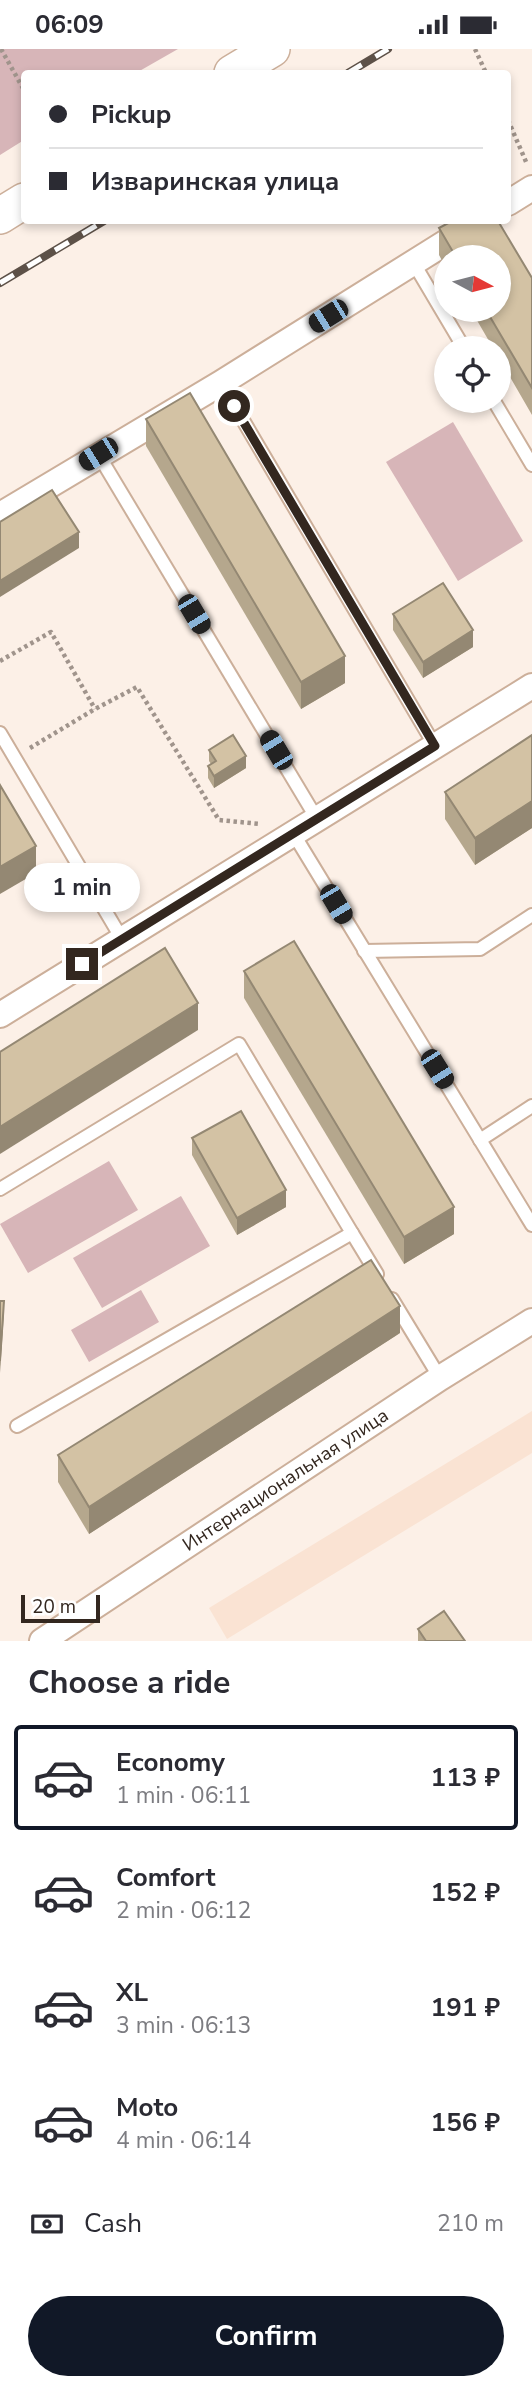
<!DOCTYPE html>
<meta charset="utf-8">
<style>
body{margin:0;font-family:"Nunito Sans",sans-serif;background:#f2f2f3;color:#2b2b33;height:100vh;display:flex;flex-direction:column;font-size:26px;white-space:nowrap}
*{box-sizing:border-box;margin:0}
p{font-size:23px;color:#7c7c81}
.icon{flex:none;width:38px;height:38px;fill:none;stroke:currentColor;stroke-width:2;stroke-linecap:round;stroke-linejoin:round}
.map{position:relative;height:1592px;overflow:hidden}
.sheet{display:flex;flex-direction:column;background:#fff;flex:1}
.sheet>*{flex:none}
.banner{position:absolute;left:21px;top:21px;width:490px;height:154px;border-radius:7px;box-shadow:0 4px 10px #0003;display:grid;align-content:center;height:154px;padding:0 28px;background:#fff}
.needle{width:46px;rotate:97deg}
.tools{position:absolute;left:434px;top:196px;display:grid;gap:14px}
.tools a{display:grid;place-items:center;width:77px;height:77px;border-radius:50%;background:#fff;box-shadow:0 4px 10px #0003;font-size:35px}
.scale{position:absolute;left:21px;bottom:18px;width:79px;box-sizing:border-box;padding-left:7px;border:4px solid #33271f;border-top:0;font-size:19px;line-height:24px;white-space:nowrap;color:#33271f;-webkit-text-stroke:5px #fff;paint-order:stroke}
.end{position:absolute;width:32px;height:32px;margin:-16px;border:9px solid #33271f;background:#fff;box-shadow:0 0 0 4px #fff}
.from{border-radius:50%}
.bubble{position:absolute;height:49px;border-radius:24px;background:#fff;box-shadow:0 4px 10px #0003;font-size:23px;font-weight:700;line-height:49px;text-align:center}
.car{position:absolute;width:21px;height:42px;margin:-21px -10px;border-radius:9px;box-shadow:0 0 5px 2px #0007;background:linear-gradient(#222 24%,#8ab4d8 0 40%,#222 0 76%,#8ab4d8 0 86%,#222 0)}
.banner b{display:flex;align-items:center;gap:24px;height:66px;font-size:26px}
.banner b+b{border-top:2px solid #e1e1e2}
.banner i{width:18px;height:18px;background:#2b2b33}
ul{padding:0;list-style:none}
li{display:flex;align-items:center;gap:21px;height:105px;margin:0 14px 10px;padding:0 14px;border:4px solid transparent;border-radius:7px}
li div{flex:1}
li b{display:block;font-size:26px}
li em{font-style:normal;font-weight:700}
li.on{border-color:#111827}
li>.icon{width:63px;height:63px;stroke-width:1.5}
h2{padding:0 28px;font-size:32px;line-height:84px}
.pay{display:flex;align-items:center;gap:18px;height:77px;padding:0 28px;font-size:26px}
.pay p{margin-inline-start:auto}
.button{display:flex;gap:14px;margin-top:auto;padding:14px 28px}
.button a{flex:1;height:80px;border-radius:42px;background:#111827;color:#fff;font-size:28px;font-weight:700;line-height:80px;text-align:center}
.status{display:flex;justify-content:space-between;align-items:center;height:49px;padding:0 35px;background:#fff;direction:ltr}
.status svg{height:19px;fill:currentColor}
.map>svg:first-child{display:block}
.built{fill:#fae3d3}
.green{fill:#d7b5b8}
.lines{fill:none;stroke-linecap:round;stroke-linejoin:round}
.lane-casing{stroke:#ccaf9a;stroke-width:16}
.street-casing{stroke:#ccaf9a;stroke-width:28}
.secondary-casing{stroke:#ccaf9a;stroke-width:38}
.path{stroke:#a0948c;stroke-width:4.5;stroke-dasharray:3.5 3.5;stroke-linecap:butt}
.lane{stroke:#fff;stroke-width:12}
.street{stroke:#fff;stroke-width:24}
.secondary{stroke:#fff;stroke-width:35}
.rail-casing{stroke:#5d5148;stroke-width:8}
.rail{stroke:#fff;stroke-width:5;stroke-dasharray:16;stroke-linecap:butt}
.wall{fill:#b5a78d}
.shaded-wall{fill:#948873}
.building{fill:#d3c2a4;stroke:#948873;stroke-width:2}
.route{stroke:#33271f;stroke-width:9}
.labels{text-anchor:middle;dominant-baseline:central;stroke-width:5;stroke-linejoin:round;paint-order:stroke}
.street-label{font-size:19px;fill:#33271f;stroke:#fff}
</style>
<div class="status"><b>06:09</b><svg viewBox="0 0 49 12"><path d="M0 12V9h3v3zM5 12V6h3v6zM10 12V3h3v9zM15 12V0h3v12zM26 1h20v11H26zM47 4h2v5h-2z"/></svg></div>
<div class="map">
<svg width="532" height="1592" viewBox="0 0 532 1592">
<rect width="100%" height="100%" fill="#fcf0e7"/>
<polygon class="built" points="532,1362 532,1404 227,1590 209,1559"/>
<g class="green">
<polygon points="0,0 178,0 136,24 24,24 24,91 0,106"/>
<polygon points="453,373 523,492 458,532 386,413"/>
<polygon points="109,1112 138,1161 28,1224 0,1175"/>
<polygon points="181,1147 210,1197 102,1259 73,1209"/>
<polygon points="141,1241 159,1273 89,1313 71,1281"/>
</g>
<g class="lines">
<defs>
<g id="lane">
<polyline points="413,213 464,299"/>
<polyline points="221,334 435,697"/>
<polyline points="494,352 532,416"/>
<polyline points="98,405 317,770"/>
<polyline points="0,684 122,890"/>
<polyline points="293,784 532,1176"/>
<polyline points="364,902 480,900 532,866"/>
<polyline points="480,1091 532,1057"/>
<polyline points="0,1140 239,995 352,1184 17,1377"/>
<polyline points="352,1184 377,1225"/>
<polyline points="392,1250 440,1329"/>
</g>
<g id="street">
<polyline points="508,154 532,139"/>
<polyline points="0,466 221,334 480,172"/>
<polyline points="0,966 532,637"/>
<path id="s1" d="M 42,1592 L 440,1329 L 532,1272"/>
</g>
<g id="secondary">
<polyline points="232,24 272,0"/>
<polyline points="0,167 24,152"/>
</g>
</defs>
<use href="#lane" class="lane-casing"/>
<use href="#street" class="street-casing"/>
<use href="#secondary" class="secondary-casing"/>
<g class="path">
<polyline points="1,0 24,41"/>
<polyline points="475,0 486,24"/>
<polyline points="508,71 527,115"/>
<polyline points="0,612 51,583 95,660"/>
<polyline points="30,699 95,660 137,638 219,771 260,775"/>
</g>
<use href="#lane" class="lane"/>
<use href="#street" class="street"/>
<use href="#secondary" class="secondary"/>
<defs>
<g id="rail">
<polyline points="348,24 388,0"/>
<polyline points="0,234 104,172"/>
</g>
</defs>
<use href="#rail" class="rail-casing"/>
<use href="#rail" class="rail"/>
</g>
<g class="wall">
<polygon points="452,172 498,172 532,229 532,366 499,309 499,299 493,299 471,261 499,261 499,208 446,208 446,219 439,206 439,179"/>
<polygon points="146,370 345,634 301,660 146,397"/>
<polygon points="393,565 473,598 423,629 393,581"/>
<polygon points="532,686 532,779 475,816 445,770 445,743"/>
<polygon points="209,701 246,719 214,739 208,729 208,717 211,715 209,712"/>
<polygon points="244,922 454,1185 404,1215 244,949"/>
<polygon points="192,1089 286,1158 237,1186 192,1106"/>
<polygon points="400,1284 89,1485 58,1433 58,1406"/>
<polygon points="418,1580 465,1592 418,1592"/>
</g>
<g class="shaded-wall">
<polygon points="79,483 79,499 0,548 0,532"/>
<polygon points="473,581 473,598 423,629 423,613"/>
<polygon points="345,607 345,634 301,660 301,633"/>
<polygon points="246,707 246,719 214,739 214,727"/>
<polygon points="532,752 532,779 475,816 475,789"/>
<polygon points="36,797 36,824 0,845 0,818"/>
<polygon points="198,954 198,981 0,1105 0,1078"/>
<polygon points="286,1141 286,1158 237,1186 237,1169"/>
<polygon points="454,1158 454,1185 404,1215 404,1188"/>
<polygon points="4,1252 4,1264 0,1324 0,1312"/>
<polygon points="400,1257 400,1284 89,1485 89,1458"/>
</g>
<g class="building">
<polygon points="452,172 498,172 532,229 532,339 486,261 499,261 499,208 456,208 439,179"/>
<polygon points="190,344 345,607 301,633 146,370"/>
<polygon points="52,441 79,483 0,532 0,473"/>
<polygon points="443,534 473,581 423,613 393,565"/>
<polygon points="233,686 246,707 214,727 208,717 216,712 209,701"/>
<polygon points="532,686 532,752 475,789 445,743"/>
<polygon points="0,736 36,797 0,818"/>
<polygon points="294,892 454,1158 404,1188 244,922"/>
<polygon points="165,899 198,954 0,1078 0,1003"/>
<polygon points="241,1062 286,1141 237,1169 192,1089"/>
<polygon points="371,1211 400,1257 89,1458 58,1406"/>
<polygon points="0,1252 4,1252 0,1312"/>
<polygon points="444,1562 465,1592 426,1592 418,1580"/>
</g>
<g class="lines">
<polyline class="route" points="82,915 435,697 234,357"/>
</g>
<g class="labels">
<g class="street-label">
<text stroke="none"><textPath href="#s1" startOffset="292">Интернациональная улица</textPath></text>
</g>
</g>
</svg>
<div class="tools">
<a><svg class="needle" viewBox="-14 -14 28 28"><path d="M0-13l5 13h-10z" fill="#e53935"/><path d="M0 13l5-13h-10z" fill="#7c7c81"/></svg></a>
<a><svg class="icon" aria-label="locate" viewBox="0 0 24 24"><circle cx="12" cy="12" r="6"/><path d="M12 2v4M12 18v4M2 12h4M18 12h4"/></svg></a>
</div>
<div class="scale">20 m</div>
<i class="end from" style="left:234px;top:357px"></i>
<i class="end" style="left:82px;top:915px"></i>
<div class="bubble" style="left:24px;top:814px;width:116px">1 min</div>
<i class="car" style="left:328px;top:267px;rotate:238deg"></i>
<i class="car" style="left:98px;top:405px;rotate:238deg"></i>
<i class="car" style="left:194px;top:565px;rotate:149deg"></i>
<i class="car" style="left:276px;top:701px;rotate:329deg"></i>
<i class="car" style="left:336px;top:855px;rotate:149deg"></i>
<i class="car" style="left:437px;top:1020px;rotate:148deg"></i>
<div class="banner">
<b><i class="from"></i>Pickup</b>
<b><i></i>Изваринская улица</b>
</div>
</div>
<section class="sheet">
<h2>Choose a ride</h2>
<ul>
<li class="on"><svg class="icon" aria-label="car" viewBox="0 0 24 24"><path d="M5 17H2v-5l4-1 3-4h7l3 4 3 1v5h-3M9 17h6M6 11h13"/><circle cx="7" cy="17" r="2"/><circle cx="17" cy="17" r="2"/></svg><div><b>Economy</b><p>1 min · 06:11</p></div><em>113 ₽</em></li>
<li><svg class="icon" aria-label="car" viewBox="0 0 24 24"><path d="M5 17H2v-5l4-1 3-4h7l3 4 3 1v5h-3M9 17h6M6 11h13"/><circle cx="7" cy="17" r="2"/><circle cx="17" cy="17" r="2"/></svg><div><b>Comfort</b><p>2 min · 06:12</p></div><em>152 ₽</em></li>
<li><svg class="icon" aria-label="car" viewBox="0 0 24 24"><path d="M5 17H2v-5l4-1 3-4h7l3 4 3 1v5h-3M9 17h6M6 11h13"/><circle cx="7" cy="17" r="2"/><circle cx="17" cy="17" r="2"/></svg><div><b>XL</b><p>3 min · 06:13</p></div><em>191 ₽</em></li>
<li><svg class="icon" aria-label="car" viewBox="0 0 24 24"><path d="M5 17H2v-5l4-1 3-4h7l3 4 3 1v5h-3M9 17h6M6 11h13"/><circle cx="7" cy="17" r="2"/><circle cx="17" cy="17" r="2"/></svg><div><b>Moto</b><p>4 min · 06:14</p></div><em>156 ₽</em></li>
</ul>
<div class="pay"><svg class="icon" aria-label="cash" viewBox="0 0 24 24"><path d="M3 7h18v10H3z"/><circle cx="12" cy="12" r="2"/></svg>Cash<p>210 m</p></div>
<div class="button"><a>Confirm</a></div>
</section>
